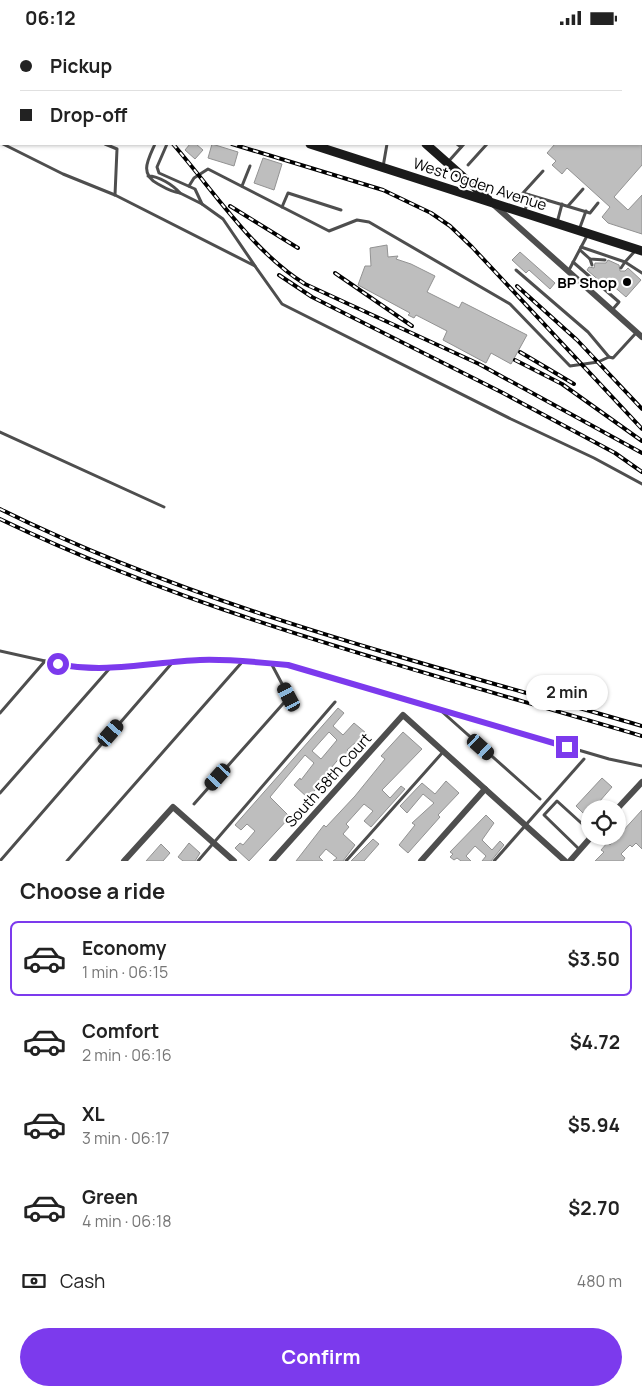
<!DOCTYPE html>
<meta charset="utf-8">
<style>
body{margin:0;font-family:Manrope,sans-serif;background:#f6f6f6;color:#222;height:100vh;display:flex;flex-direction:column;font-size:19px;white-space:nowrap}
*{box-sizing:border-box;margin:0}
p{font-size:16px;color:#767676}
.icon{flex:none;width:28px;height:28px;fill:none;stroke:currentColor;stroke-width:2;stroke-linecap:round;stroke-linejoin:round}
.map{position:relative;height:826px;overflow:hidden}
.sheet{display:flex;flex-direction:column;background:#fff;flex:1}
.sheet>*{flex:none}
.hud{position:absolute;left:0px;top:0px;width:642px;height:110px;box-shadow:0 1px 4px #0004;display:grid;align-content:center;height:110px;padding:0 20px;background:#fff}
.fabs{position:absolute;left:581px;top:765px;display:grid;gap:10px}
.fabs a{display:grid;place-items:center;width:45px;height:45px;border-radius:50%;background:#fff;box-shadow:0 1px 4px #0004;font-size:25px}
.end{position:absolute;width:22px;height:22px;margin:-11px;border:6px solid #7c3aed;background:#fff;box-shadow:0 0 0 2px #fff}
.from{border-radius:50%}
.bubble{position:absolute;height:35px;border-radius:18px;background:#fff;box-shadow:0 1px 4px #0004;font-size:16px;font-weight:700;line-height:35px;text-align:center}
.car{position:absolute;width:15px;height:30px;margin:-15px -8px;border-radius:6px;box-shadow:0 0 4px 1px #0007;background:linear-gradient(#222 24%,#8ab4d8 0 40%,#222 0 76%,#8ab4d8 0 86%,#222 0)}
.hud b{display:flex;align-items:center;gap:18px;height:48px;font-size:19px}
.hud b+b{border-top:1px solid #e0e0e0}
.hud i{width:12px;height:12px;background:#222}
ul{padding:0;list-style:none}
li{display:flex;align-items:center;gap:15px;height:75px;margin:0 10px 8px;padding:0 10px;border:2px solid transparent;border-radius:8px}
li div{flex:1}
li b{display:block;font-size:19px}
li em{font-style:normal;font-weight:700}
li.on{border-color:#7c3aed}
li>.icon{width:45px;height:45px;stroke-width:1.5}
h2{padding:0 20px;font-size:22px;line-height:60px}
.pay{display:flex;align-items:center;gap:12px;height:55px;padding:0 20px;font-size:19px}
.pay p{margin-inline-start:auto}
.button{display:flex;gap:10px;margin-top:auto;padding:10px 20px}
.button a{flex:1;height:58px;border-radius:30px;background:#7c3aed;color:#fff;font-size:20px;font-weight:700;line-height:58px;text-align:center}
.status{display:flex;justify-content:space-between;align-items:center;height:35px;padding:0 25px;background:#fff;direction:ltr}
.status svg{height:14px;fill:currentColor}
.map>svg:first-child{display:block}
.building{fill:#bebebe;stroke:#929292;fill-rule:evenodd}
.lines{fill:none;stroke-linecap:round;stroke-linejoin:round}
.service{stroke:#4e4e4e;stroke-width:3}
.minor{stroke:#4e4e4e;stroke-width:6}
.secondary{stroke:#1b1b1b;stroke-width:9}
.rail-casing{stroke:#000;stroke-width:4}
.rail{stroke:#fff;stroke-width:2;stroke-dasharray:5.5;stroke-linecap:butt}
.route{stroke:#7c3aed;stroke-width:6}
.poi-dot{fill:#000;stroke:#fff;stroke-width:2}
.labels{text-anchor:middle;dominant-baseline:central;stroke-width:4.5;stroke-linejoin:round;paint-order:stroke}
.street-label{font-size:15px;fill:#000;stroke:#fff}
.poi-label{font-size:15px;font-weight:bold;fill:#000;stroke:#fff;text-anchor:end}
</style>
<div class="status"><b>06:12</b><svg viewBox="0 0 49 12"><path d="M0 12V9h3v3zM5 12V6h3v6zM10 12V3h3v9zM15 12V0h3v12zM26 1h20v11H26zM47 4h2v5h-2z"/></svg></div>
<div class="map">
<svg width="642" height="826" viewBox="0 0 642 826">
<rect width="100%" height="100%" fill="#fff"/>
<g class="building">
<polygon points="190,109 196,109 203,115 195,124 185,115"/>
<polygon points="212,109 238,117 234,131 208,123"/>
<polygon points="555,109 642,109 642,130 614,162 628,175 642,160 642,199 608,188 602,182 610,172 567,133 562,139 552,130 556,126 547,118"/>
<polygon points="263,123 282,129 274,155 254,148"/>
<polygon points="387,210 388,222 398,221 396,224 411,229 435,241 427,257 459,273 462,267 527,300 511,329 491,318 486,328 443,305 447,296 416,280 414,283 408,280 410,278 358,250 365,231 371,231 370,213"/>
<polygon points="520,217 555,248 550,254 529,235 526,238 512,225"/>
<polygon points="608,225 619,230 620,236 625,236 628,233 641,245 626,262 611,249 610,244 605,244 602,248 587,235 589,232 594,233 595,228 606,228"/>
<path d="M 338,673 L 344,678 L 333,691 L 343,700 L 354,688 L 366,698 L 347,715 L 349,717 L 344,722 L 342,720 L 331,733 L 333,735 L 308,763 L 294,750 L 300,743 L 301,745 L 314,728 L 305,720 L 270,762 L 290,782 L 249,826 L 235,813 L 240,808 L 243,810 L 255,796 L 247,789 L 241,795 L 235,790 ZM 329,697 L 337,705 L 321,724 L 312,716 Z"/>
<polygon points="403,697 422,714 382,755 390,763 401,751 405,754 371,792 364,786 373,776 364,769 346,789 349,792 343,799 355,810 343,826 333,826 337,823 326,814 319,822 323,826 296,826 324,790 326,792 355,761 385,724 381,721"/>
<polygon points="602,743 612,752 593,774 590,774 590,785 576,771"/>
<polygon points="446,746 459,758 438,780 440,782 408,818 399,810 415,790 412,788 434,768 423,759 407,778 400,771 422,748 435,759"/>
<polygon points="642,775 642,814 636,808 632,812 630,810 621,819 625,823 623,826 595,826 604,817 601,815 608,807 610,810"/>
<polygon points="486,780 494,788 482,805 492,815 500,806 504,810 491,826 482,826 486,821 475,811 466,821 471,826 461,826 457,823 454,825 450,822 453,819 450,817"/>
<polygon points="373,804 379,809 364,826 351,826"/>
<polygon points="189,808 200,818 195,826 183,826 178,822"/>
<polygon points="161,809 170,818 163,826 146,826"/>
</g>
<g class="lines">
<g class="service">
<polyline points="234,0 234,1"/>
<polyline points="314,1 315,0"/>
<polyline points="560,1 561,0"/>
<polyline points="573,1 574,0"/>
<polyline points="0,62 1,63"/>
<polyline points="3,109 63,139 115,160 255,231 223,184 202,169"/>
<polyline points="105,109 117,114 115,160"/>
<polyline points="167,109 157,132 159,138 195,154 202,169 180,158"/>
<polyline points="457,109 461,112"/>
<polyline points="448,127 464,109"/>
<polyline points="468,130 487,109"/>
<polyline points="383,132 387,109"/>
<polyline points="543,136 523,158 590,178 598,168"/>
<path d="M 148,141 C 159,141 173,150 180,158 C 171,157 165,153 158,149 C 139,139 148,125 155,109"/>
<polyline points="189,151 194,143 208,134 329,196 357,185 369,187 510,269 570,331 598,327 609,322"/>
<polyline points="242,151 250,131"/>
<polyline points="568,171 583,154"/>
<polyline points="282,172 288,158 341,175"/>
<polyline points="525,176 529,160"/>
<polyline points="557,188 562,169"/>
<polyline points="579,195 586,176"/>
<polyline points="581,212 625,227 621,233"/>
<polyline points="580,215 590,224 605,225"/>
<polyline points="635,216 625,227 642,238"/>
<polyline points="590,224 592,230"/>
<polyline points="573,227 619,267 613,274"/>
<polyline points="255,231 282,269 511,384 594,423 642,449"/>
<polyline points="516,235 588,297 609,322 613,323 636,298"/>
<polyline points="569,235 588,199"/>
<polyline points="603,253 608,247"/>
<polyline points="0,397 164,472"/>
<polyline points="0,616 72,632 92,634 199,625 251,626 288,630 609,724 642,731"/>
<polyline points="439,674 540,764"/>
<polyline points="0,678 45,626"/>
<polyline points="0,758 110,633"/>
<polyline points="194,769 289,662 271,628"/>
<polyline points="580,815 544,780 557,766 590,796"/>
<polyline points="0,826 172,628"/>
<polyline points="67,826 243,626"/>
<polyline points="198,826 335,667"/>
<polyline points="346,826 443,717"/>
<polyline points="494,826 584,724"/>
</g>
<g class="minor">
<polyline points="494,170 642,302"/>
<polyline points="617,774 642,747"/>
<polyline points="124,826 173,772 234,826"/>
<polyline points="272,826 403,680 565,826"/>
<polyline points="421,826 485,754"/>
<polyline points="570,826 592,801"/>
</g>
<g class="secondary">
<polyline points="304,0 305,1"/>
<polyline points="267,1 268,0"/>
<polyline points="0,9 1,9"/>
<polyline points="310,109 642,216"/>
<polyline points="426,109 488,164"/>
</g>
<defs>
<g id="rail">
<polyline points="0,30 1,30"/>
<path d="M 173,109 C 213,155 253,217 305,249 L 479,329 L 642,418"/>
<polyline points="232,109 383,155 431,178 450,191 472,212 642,394"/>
<polyline points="230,171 298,213"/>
<polyline points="335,238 412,291"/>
<polyline points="279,240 312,262 503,358 615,418 642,437"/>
<polyline points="517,251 577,305 642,374"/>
<polyline points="520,317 574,349"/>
<polyline points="515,325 562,349 642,406"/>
<path d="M 0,474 C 202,574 426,628 642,691"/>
<path d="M 0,484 C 204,582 426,637 642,701"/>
</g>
</defs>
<use href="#rail" class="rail-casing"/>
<use href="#rail" class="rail"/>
</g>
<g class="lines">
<path class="route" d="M 58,629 C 105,639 153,627 200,625 C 230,624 259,627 288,630 L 567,712"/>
</g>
<circle class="poi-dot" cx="627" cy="247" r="5"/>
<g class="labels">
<g class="street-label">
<text transform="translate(480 149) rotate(18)">West Ogden Avenue</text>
<text transform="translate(328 745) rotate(-48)">South 58th Court</text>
</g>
<g class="poi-label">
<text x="617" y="247">BP Shop</text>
</g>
</g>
</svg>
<div class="fabs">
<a><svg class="icon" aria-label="locate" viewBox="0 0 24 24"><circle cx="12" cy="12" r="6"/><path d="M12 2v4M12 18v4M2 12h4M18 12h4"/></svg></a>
</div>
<i class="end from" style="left:58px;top:629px"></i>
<i class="end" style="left:567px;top:712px"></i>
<div class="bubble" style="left:526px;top:640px;width:82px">2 min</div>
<i class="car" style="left:289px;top:662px;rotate:332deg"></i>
<i class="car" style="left:111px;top:698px;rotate:41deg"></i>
<i class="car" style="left:481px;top:712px;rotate:132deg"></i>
<i class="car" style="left:218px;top:742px;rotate:222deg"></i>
<div class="hud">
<b><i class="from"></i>Pickup</b>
<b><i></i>Drop-off</b>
</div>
</div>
<section class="sheet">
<h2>Choose a ride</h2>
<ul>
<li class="on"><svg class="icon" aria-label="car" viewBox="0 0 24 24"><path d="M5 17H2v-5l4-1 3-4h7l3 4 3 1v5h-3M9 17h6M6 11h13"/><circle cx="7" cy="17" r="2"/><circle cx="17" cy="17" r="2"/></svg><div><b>Economy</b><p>1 min · 06:15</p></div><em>$3.50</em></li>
<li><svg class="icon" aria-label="car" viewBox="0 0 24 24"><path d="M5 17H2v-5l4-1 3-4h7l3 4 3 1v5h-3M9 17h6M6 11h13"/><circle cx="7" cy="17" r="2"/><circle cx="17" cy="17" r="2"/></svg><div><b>Comfort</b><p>2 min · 06:16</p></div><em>$4.72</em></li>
<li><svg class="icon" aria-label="car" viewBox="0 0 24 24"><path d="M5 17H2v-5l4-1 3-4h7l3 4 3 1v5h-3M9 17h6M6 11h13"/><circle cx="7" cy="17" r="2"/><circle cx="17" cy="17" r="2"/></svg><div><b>XL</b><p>3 min · 06:17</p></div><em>$5.94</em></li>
<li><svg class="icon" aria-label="car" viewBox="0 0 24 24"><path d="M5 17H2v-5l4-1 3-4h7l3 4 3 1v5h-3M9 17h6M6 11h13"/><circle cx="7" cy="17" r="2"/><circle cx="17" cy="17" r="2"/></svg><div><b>Green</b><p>4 min · 06:18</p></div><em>$2.70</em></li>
</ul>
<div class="pay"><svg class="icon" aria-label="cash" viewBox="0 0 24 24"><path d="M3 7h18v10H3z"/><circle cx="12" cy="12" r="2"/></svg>Cash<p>480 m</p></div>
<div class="button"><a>Confirm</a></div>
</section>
